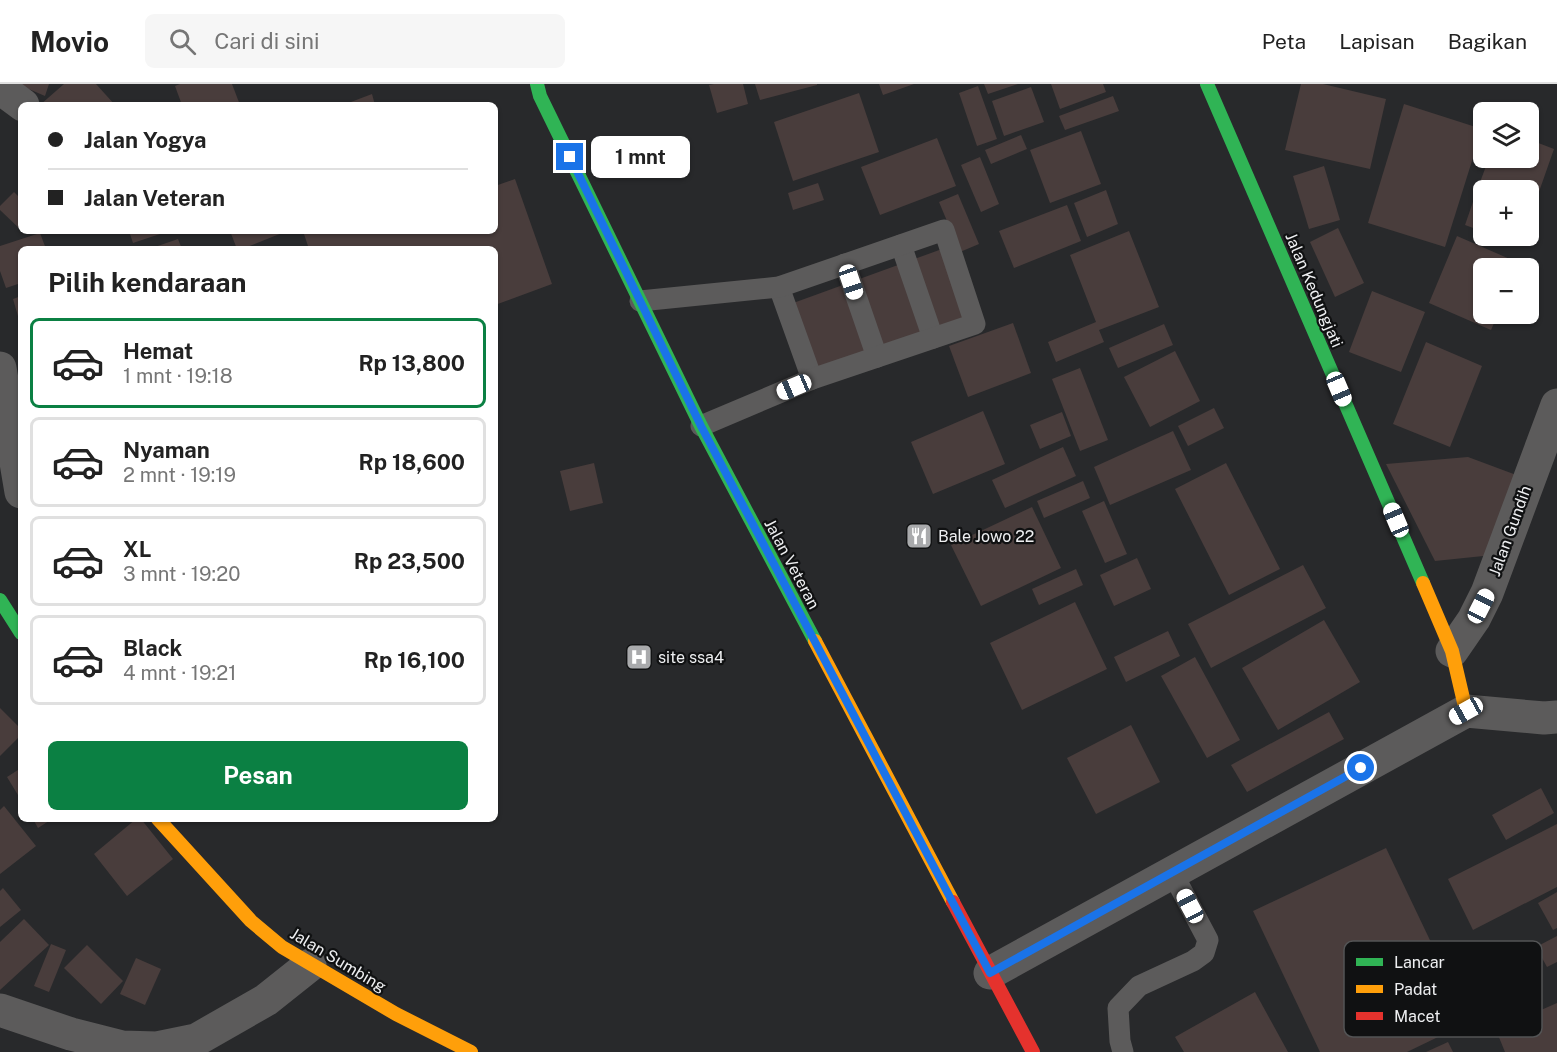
<!DOCTYPE html>
<html lang="id">
<meta charset="utf-8">
<style>
body{margin:0;font-family:"Public Sans",sans-serif;background:#f6f6f6;color:#222;height:100vh;display:flex;flex-direction:column;font-size:22px;white-space:nowrap}
*{box-sizing:border-box;margin:0}
p{font-size:20px;color:#767676}
.icon{flex:none;width:33px;height:33px;fill:none;stroke:currentColor;stroke-width:2;stroke-linecap:round;stroke-linejoin:round}
.map{position:relative;flex:1;overflow:hidden}
.side{position:absolute;left:18px;top:162px;width:480px;height:576px;display:flex;flex-direction:column;background:#fff;border-radius:9px;box-shadow:0 2px 4px #0004}
.side>*{flex:none}
.guide{position:absolute;left:18px;top:18px;width:480px;height:132px;border-radius:9px;box-shadow:0 2px 4px #0004;display:grid;align-content:center;height:132px;padding:0 30px;background:#fff}
.controls{position:absolute;left:1473px;top:18px;display:grid;gap:12px}
.controls a{display:grid;place-items:center;width:66px;height:66px;border-radius:9px;background:#fff;box-shadow:0 2px 4px #0004;font-size:30px}
.end{position:absolute;width:27px;height:27px;margin:-14px;border:8px solid #1a73e8;background:#fff;box-shadow:0 0 0 3px #fff}
.from{border-radius:50%}
.bubble{position:absolute;height:42px;border-radius:9px;background:#fff;box-shadow:0 2px 4px #0004;font-size:20px;font-weight:700;line-height:42px;text-align:center}
.car{position:absolute;width:18px;height:36px;margin:-18px -9px;border-radius:8px;box-shadow:0 0 4px 2px #0007;background:linear-gradient(#fff 24%,#345 0 40%,#fff 0 76%,#345 0 86%,#fff 0)}
.guide b{display:flex;align-items:center;gap:21px;height:57px;font-size:22px}
.guide b+b{border-top:2px solid #e0e0e0}
.guide i{width:15px;height:15px;background:#222}
ul{padding:0;list-style:none}
li{display:flex;align-items:center;gap:18px;height:90px;margin:0 12px 9px;padding:0 18px;border:3px solid #e0e0e0;border-radius:9px}
li div{flex:1}
li b{display:block;font-size:22px}
li em{font-style:normal;font-weight:700}
li.on{border-color:#0b8043}
li>.icon{width:54px;height:54px;stroke-width:1.5}
h2{padding:0 30px;font-size:27px;line-height:72px}
.button{display:flex;gap:12px;margin-top:auto;padding:12px 30px}
.button a{flex:1;height:69px;border-radius:9px;background:#0b8043;color:#fff;font-size:24px;font-weight:700;line-height:69px;text-align:center}
header{display:flex;align-items:center;gap:36px;box-sizing:border-box;height:84px;padding:0 30px;background:#fff;border-bottom:2px solid #e0e0e0}
header strong{font-size:28px}
nav{display:flex;gap:33px;margin-inline-start:auto;font-size:21px}
.search{width:420px;height:54px;background:#f6f6f6;display:flex;align-items:center;gap:15px;box-sizing:border-box;padding:0 21px;border-radius:9px;color:#767676;font-size:22px}
.map>svg:first-child{display:block}
.building{fill:#493d3c}
.lines{fill:none;stroke-linecap:round;stroke-linejoin:round}
.lane{stroke:#5c5b5b;stroke-width:21}
.street{stroke:#5c5b5b;stroke-width:33}
.fast{stroke:#30b455;stroke-width:14}
.slow{stroke:#ff9f0a;stroke-width:14}
.jam{stroke:#e5322d;stroke-width:14}
.route{stroke:#1a73e8;stroke-width:8}
.labels{text-anchor:middle;dominant-baseline:central;stroke-width:4.5;stroke-linejoin:round;paint-order:stroke}
.street-label{font-size:16px;fill:#eeeff1;stroke:#101112}
.poi-label{font-size:16px;fill:#eeeff1;stroke:#101112;text-anchor:start}
.key{fill:#101112;stroke:#535455;stroke-width:1.5}
.key-label{font-size:16px;fill:#eeeff1}
</style>
<header>
<strong>Movio</strong>
<div class="search"><svg class="icon" aria-label="search" viewBox="0 0 24 24"><circle cx="10" cy="10" r="6"/><path d="M15 15l6 6"/></svg>Cari di sini</div>
<nav><a>Peta</a><a>Lapisan</a><a>Bagikan</a></nav>
</header>
<div class="map">
<svg width="1557" height="968" viewBox="0 0 1557 968">
<rect width="100%" height="100%" fill="#28292b"/>
<g class="building">
<polygon points="17,0 49,0 45,12"/>
<polygon points="64,0 96,0 115,21 40,21"/>
<polygon points="180,0 232,0 240,21 182,21 175,2"/>
<polygon points="714,0 743,0 748,20 717,29 709,1"/>
<polygon points="755,0 817,0 817,1 760,16"/>
<polygon points="879,0 914,0 883,11"/>
<polygon points="984,0 1018,0 988,10"/>
<polygon points="1051,0 1103,0 1106,8 1060,25"/>
<polygon points="1301,0 1323,0 1386,15 1370,85 1285,66"/>
<polygon points="978,2 997,55 977,62 959,9"/>
<polygon points="1031,3 1044,38 1004,52 992,17"/>
<polygon points="859,9 879,68 793,97 774,38"/>
<polygon points="372,10 375,21 343,21"/>
<polygon points="1113,12 1119,27 1065,46 1059,32"/>
<polygon points="1404,20 1482,45 1445,163 1368,139"/>
<polygon points="1081,47 1101,100 1050,119 1030,66"/>
<polygon points="1021,51 1027,65 991,80 985,66"/>
<polygon points="937,54 956,102 880,131 861,83"/>
<polygon points="1528,55 1554,65 1534,122 1528,120 1528,106 1494,106 1479,101 1489,74 1528,74"/>
<polygon points="980,73 999,120 981,128 961,81"/>
<polygon points="1324,82 1340,136 1309,145 1293,92"/>
<polygon points="515,95 552,200 495,221 495,165 309,165 303,147 495,147 495,102"/>
<polygon points="818,99 824,116 793,126 788,109"/>
<polygon points="1106,106 1118,140 1087,153 1074,119"/>
<polygon points="14,108 21,115 21,146 0,126 0,122"/>
<polygon points="1476,109 1484,111 1484,148 1465,141"/>
<polygon points="958,110 979,160 960,168 939,118"/>
<polygon points="1067,121 1081,157 1014,184 999,147"/>
<polygon points="1338,144 1364,199 1335,213 1310,158"/>
<polygon points="129,147 169,147 133,159"/>
<polygon points="230,147 287,147 242,165 237,165"/>
<polygon points="1129,147 1159,223 1099,246 1104,258 1056,278 1048,258 1096,238 1070,171"/>
<polygon points="40,149 46,165 21,165 21,199 6,204 0,187 0,162"/>
<polygon points="1457,152 1519,179 1517,184 1484,184 1484,230 1498,230 1491,246 1429,219"/>
<polygon points="1494,152 1520,152 1517,160"/>
<polygon points="178,155 182,165 149,165"/>
<polygon points="942,165 968,237 809,290 785,222"/>
<polygon points="1372,207 1425,228 1401,288 1349,268"/>
<polygon points="21,212 21,239 20,239 13,215"/>
<polygon points="1013,239 1031,289 968,313 949,262"/>
<polygon points="1164,240 1173,261 1118,284 1109,264"/>
<polygon points="1426,258 1482,282 1450,363 1393,340"/>
<polygon points="1175,267 1200,317 1150,343 1124,293"/>
<polygon points="1080,284 1108,356 1080,367 1052,295"/>
<polygon points="1214,324 1224,344 1188,362 1178,342"/>
<polygon points="983,327 1005,380 933,410 911,358"/>
<polygon points="1062,328 1071,352 1040,365 1030,341"/>
<polygon points="1173,347 1191,386 1110,421 1094,383"/>
<polygon points="1063,363 1076,392 1005,424 992,396"/>
<polygon points="1468,373 1519,392 1493,471 1435,477 1386,380"/>
<polygon points="594,379 603,419 570,427 560,387"/>
<polygon points="1226,379 1280,485 1229,511 1175,405"/>
<polygon points="1083,397 1090,414 1044,434 1037,417"/>
<polygon points="1104,417 1127,470 1105,479 1082,427"/>
<polygon points="1032,423 1061,484 981,522 951,461"/>
<polygon points="1137,474 1151,505 1114,522 1100,491"/>
<polygon points="1303,481 1326,524 1211,584 1188,540"/>
<polygon points="1076,485 1083,501 1039,521 1032,505"/>
<polygon points="1075,518 1107,585 1022,626 990,559"/>
<polygon points="1324,536 1360,598 1278,646 1242,584"/>
<polygon points="1168,547 1180,572 1126,598 1114,573"/>
<polygon points="1195,573 1240,656 1207,674 1161,592"/>
<polygon points="0,624 21,645 21,651 0,672"/>
<polygon points="1329,628 1344,655 1247,708 1231,681"/>
<polygon points="1131,641 1160,698 1096,730 1067,674"/>
<polygon points="21,684 21,716 7,693"/>
<polygon points="1541,704 1554,729 1506,756 1492,731"/>
<polygon points="4,722 36,762 0,790 0,726"/>
<polygon points="33,735 52,735 38,744"/>
<polygon points="136,735 141,735 173,775 127,812 94,770"/>
<polygon points="1557,740 1557,803 1473,846 1448,795"/>
<polygon points="1386,764 1469,938 1407,968 1320,968 1253,827"/>
<polygon points="3,804 21,826 0,843 0,807"/>
<polygon points="1557,808 1557,844 1553,846 1538,819"/>
<polygon points="24,835 49,861 0,906 0,858"/>
<polygon points="1557,852 1557,878 1547,883 1536,863"/>
<polygon points="51,860 66,866 49,908 34,902"/>
<polygon points="87,861 123,897 101,920 64,884"/>
<polygon points="136,874 161,885 145,921 120,910"/>
<polygon points="1255,908 1288,968 1184,968 1175,953"/>
<polygon points="1557,919 1557,968 1505,968 1496,946"/>
<polygon points="1448,958 1453,968 1426,968"/>
</g>
<g class="lines">
<g class="lane">
<polyline points="901,161 933,254"/>
<polyline points="845,180 877,273"/>
<polyline points="779,203 812,295"/>
<polyline points="640,217 779,203 944,146 975,240 812,295 701,342"/>
<polyline points="1123,968 1120,957 1118,924 1139,902 1193,877 1204,869 1208,856 1172,788"/>
</g>
<g class="street">
<polyline points="0,7 4,7 23,21"/>
<polyline points="0,284 21,408"/>
<polyline points="1452,567 1474,535 1487,509 1557,321"/>
<polyline points="990,889 1466,627 1544,634 1557,633"/>
<polyline points="0,926 71,950 122,963 157,964 196,956 266,916 310,881"/>
</g>
<g class="fast">
<polyline points="537,0 540,12 701,342 815,557"/>
<polyline points="1207,0 1423,499"/>
<polyline points="0,516 21,549"/>
</g>
<g class="slow">
<polyline points="1423,499 1452,567 1466,627"/>
<polyline points="815,557 953,818"/>
<polyline points="158,735 251,837 282,863 396,930 471,968"/>
</g>
<polyline class="jam" points="953,818 1033,968"/>
</g>
<g class="lines">
<polyline class="route" points="570,73 701,342 990,889 1361,684"/>
</g>
<defs>
<symbol id="restaurant-square" viewBox="-11 -11 22 22"><rect x="-9" y="-9" width="18" height="18" rx="4" fill="#a9aaac" stroke="#101112"/><path d="M-5-6h1v4h1v-4h1v4h1v-4h1v5L-1.5 .5V6h-2V.5L-5-1ZM5-6V6H3V1.5H1.5Q1.5-4 5-6Z" fill="#fff"/></symbol>
<symbol id="hospital-square" viewBox="-11 -11 22 22"><rect x="-9" y="-9" width="18" height="18" rx="4" fill="#a9aaac" stroke="#101112"/><path d="M-5-5h3v3.5h4V-5h3V5h-3V1.5h-4V5h-3Z" fill="#fff"/></symbol>
</defs>
<g fill-rule="evenodd">
<use href="#restaurant-square" x="904" y="437" width="30" height="30"/>
<use href="#hospital-square" x="624" y="558" width="30" height="30"/>
</g>
<g class="labels">
<g class="street-label">
<text transform="translate(1314 206) rotate(67)">Jalan Kedungjati</text>
<text transform="translate(1510 447) rotate(-70)">Jalan Gundih</text>
<text transform="translate(792 480) rotate(62)">Jalan Veteran</text>
<text transform="translate(338 876) rotate(31)">Jalan Sumbing</text>
</g>
<g class="poi-label">
<text x="938" y="452">Bale Jowo 22</text>
<text x="658" y="573">site ssa4</text>
</g>
</g>
<rect x="1344" y="857" width="198" height="96" rx="9" class="key"/>
<rect x="1356" y="874" width="27" height="8" fill="#30b455"/>
<rect x="1356" y="901" width="27" height="8" fill="#ff9f0a"/>
<rect x="1356" y="928" width="27" height="8" fill="#e5322d"/>
<g class="key-label">
<text x="1394" y="884">Lancar</text>
<text x="1394" y="911">Padat</text>
<text x="1394" y="938">Macet</text>
</g>
</svg>
<div class="controls">
<a><svg class="icon" aria-label="layers" viewBox="0 0 24 24"><path d="M12 4l9 5-9 5-9-5zM3 14l9 5 9-5"/></svg></a>
<a>+</a>
<a>−</a>
</div>
<i class="end from" style="left:1361px;top:684px"></i>
<i class="end" style="left:570px;top:73px"></i>
<div class="bubble" style="left:591px;top:52px;width:99px">1 mnt</div>
<i class="car" style="left:851px;top:198px;rotate:161deg"></i>
<i class="car" style="left:794px;top:303px;rotate:247deg"></i>
<i class="car" style="left:1339px;top:305px;rotate:157deg"></i>
<i class="car" style="left:1396px;top:436px;rotate:337deg"></i>
<i class="car" style="left:1481px;top:522px;rotate:27deg"></i>
<i class="car" style="left:1466px;top:627px;rotate:241deg"></i>
<i class="car" style="left:1190px;top:822px;rotate:332deg"></i>
<div class="guide">
<b><i class="from"></i>Jalan Yogya</b>
<b><i></i>Jalan Veteran</b>
</div>
<section class="side">
<h2>Pilih kendaraan</h2>
<ul>
<li class="on"><svg class="icon" aria-label="car" viewBox="0 0 24 24"><path d="M5 17H2v-5l4-1 3-4h7l3 4 3 1v5h-3M9 17h6M6 11h13"/><circle cx="7" cy="17" r="2"/><circle cx="17" cy="17" r="2"/></svg><div><b>Hemat</b><p>1 mnt · 19:18</p></div><em>Rp 13,800</em></li>
<li><svg class="icon" aria-label="car" viewBox="0 0 24 24"><path d="M5 17H2v-5l4-1 3-4h7l3 4 3 1v5h-3M9 17h6M6 11h13"/><circle cx="7" cy="17" r="2"/><circle cx="17" cy="17" r="2"/></svg><div><b>Nyaman</b><p>2 mnt · 19:19</p></div><em>Rp 18,600</em></li>
<li><svg class="icon" aria-label="car" viewBox="0 0 24 24"><path d="M5 17H2v-5l4-1 3-4h7l3 4 3 1v5h-3M9 17h6M6 11h13"/><circle cx="7" cy="17" r="2"/><circle cx="17" cy="17" r="2"/></svg><div><b>XL</b><p>3 mnt · 19:20</p></div><em>Rp 23,500</em></li>
<li><svg class="icon" aria-label="car" viewBox="0 0 24 24"><path d="M5 17H2v-5l4-1 3-4h7l3 4 3 1v5h-3M9 17h6M6 11h13"/><circle cx="7" cy="17" r="2"/><circle cx="17" cy="17" r="2"/></svg><div><b>Black</b><p>4 mnt · 19:21</p></div><em>Rp 16,100</em></li>
</ul>
<div class="button"><a>Pesan</a></div>
</section>
</div>
